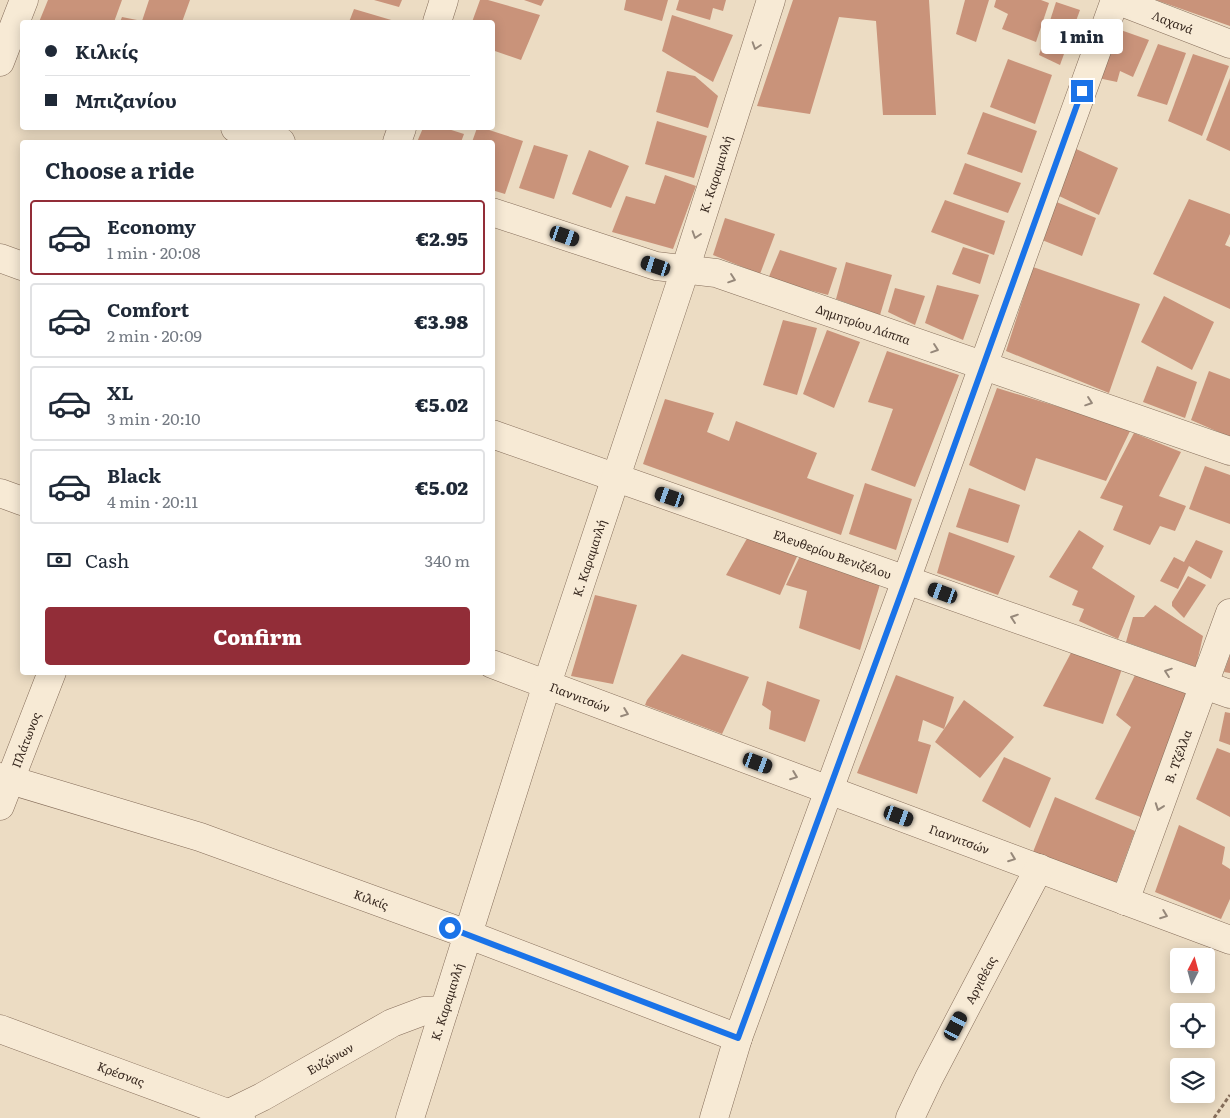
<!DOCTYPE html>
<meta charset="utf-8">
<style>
body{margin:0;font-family:Literata,serif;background:#f6f6f7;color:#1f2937;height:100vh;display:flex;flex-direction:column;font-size:19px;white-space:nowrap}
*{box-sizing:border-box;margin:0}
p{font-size:16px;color:#747a83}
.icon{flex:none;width:28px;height:28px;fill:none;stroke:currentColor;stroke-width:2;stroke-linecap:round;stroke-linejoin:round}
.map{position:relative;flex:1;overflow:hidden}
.side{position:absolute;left:20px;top:140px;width:475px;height:535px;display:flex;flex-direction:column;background:#fff;border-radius:5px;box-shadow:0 2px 12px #0003}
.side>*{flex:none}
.top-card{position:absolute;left:20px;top:20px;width:475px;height:110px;border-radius:5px;box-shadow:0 2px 12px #0003;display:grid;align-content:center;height:110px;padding:0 25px;background:#fff}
.needle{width:32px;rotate:6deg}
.fabs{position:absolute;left:1170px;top:948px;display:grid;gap:10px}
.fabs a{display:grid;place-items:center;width:45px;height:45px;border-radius:5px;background:#fff;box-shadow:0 2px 12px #0003;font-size:25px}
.end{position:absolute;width:22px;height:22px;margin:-11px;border:6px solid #1a73e8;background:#fff;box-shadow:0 0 0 2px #fff}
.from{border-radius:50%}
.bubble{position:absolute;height:35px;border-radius:5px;background:#fff;box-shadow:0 2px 12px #0003;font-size:16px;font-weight:800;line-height:35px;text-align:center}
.car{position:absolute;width:15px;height:30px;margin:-15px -8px;border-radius:6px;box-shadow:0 0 4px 1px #0007;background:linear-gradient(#222 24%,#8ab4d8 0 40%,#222 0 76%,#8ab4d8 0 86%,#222 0)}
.top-card b{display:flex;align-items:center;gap:18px;height:48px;font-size:19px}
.top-card b+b{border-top:1px solid #e0e1e3}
.top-card i{width:12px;height:12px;background:#1f2937}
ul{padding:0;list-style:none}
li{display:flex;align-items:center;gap:15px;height:75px;margin:0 10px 8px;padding:0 15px;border:2px solid #e0e1e3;border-radius:5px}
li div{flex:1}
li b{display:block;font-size:19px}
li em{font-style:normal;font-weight:800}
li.on{border-color:#922d38}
li>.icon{width:45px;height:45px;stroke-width:1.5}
h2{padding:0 25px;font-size:22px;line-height:60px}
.pay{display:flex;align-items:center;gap:12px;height:55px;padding:0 25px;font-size:19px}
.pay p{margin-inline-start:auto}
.primary-button{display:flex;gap:10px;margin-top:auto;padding:10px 25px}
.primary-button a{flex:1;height:58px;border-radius:5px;background:#922d38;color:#fff;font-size:20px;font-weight:800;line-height:58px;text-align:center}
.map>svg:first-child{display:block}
.building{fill:#c9937a}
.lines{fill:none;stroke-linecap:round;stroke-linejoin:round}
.minor-casing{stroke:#856d5a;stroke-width:29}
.path{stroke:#856d5a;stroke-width:3;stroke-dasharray:4 2.5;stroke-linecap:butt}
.minor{stroke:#f7ead5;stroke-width:28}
.oneway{stroke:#96887a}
.route{stroke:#1a73e8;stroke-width:6}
.labels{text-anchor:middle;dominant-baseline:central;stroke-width:4;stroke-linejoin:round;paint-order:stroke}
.street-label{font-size:12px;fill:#36271e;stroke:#f4e7d2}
</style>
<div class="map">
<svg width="1230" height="1118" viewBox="0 0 1230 1118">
<rect width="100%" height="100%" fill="#ecdcc3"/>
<g class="building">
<polygon points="48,0 122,0 114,22 39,22"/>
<polygon points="149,0 190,0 182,22 120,22 122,17 142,21"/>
<polygon points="374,0 402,0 399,7"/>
<polygon points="480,0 488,0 540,15 521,60 492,50 492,22 472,22"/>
<polygon points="524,0 544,0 541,6"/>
<polygon points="626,0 668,0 662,21 624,10"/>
<polygon points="679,0 726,0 723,11 713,8 710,20 676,10"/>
<polygon points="793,0 929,0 936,115 883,115 876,21 839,17 810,114 757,106"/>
<polygon points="965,0 989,0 976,42 956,34"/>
<polygon points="996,0 1041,0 1049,3 1036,42 1002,29 1008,14 994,7"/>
<polygon points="1156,0 1230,0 1230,26"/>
<polygon points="1056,2 1080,10 1060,65 1039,55"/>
<polygon points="354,9 398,22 349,22"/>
<polygon points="672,15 733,35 713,82 662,51"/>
<polygon points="1115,28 1149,40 1133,77 1120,71 1117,82 1098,78"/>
<polygon points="1158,44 1186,53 1167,105 1137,96"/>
<polygon points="1193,54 1229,66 1202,136 1168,121"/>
<polygon points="1008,59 1052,75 1035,124 990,107"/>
<polygon points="667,71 695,76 718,96 708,128 656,112"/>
<polygon points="1230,78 1230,151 1206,140"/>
<polygon points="983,112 1037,131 1022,173 967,154"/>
<polygon points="657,121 707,136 694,178 645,164"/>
<polygon points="423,128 445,128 464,134 461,142 417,142"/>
<polygon points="477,128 483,128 523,141 505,194 492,190 492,142 472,142"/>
<polygon points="534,145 568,155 554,199 519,188"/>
<polygon points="1074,148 1118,168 1099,215 1057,195"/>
<polygon points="589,150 629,166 611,208 572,194"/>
<polygon points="965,163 1021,183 1008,213 953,194"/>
<polygon points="665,175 696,186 673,249 612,232 626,196 655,204"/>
<polygon points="1189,199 1230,214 1230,234 1225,245 1230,247 1230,309 1153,274"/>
<polygon points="945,200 1005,221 994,255 931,232"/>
<polygon points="1054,201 1096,218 1082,256 1042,240"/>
<polygon points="725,218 775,234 760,274 713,255"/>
<polygon points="963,247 989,255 980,284 952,274"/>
<polygon points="780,250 837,268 828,295 768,279"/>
<polygon points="846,262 892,275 880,315 836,299"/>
<polygon points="1033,267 1140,304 1109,393 1006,351"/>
<polygon points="937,285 979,295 963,340 925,323"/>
<polygon points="895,288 925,296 915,325 888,312"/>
<polygon points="1164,296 1214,322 1192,370 1141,342"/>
<polygon points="783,320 817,328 797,395 763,385"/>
<polygon points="827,330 860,342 834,408 803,394"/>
<polygon points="887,351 959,375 915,487 871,470 893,409 868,402"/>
<polygon points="1157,366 1197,382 1185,418 1143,402"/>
<polygon points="1209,371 1230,379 1230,437 1191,420"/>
<polygon points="997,388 1131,429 1106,481 1036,458 1025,491 969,465"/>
<polygon points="665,399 714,413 707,432 729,441 736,421 817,453 807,478 854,495 841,535 643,464"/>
<polygon points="1134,433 1181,452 1159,496 1186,506 1175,531 1160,526 1150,545 1113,530 1123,506 1100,498"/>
<polygon points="1205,466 1230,475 1230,524 1189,509"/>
<polygon points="865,483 912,499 896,550 849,534"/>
<polygon points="969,488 1020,505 1008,543 956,527"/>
<polygon points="1079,530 1104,546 1092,568 1135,596 1118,639 1079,621 1084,609 1072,605 1078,591 1049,577"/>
<polygon points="949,532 1015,556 998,595 937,573"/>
<polygon points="749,535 799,552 780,595 726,575"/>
<polygon points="1196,540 1223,551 1211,579 1189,566 1178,589 1160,581 1174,557 1184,562"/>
<polygon points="800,556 881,581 860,650 799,628 807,591 786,585"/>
<polygon points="1188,576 1206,585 1184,618 1172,606 1172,602"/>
<polygon points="595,595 637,605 613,684 571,676"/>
<polygon points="1155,605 1203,636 1196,667 1126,642 1133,617 1144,617"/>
<polygon points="1073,649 1123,666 1103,724 1043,706"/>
<polygon points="682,654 749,677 722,734 645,705 647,700"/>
<polygon points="1230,655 1230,673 1224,672"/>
<polygon points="1136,673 1187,693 1143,818 1095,799 1131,727 1116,715"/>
<polygon points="896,675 954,697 944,729 923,720 918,741 931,745 917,794 857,773"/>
<polygon points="767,681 820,700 805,742 769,729 771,711 762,705"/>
<polygon points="964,700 1014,737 980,778 935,742"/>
<polygon points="1225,712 1230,713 1230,745 1219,741"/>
<polygon points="1217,748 1230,753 1230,817 1196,799"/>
<polygon points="1004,757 1051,778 1030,828 982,801"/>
<polygon points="1055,797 1135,831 1116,883 1033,852"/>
<polygon points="1179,825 1225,847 1222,864 1230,869 1230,899 1221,919 1155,892"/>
</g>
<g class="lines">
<defs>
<g id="minor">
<path id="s1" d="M 1116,0 L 1230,44"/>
<polyline points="437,22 444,0"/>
<polyline points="0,62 24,0"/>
<polyline points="235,128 281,142"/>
<polyline points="397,142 402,128"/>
<path id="s2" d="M 492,212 L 656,266 L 716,273 L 1230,451"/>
<polyline points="0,258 22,266"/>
<path id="s3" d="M 492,434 L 1230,694"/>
<polyline points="0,493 22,501"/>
<path id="s4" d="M 492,664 L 1230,940"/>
<path id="s5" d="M 0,777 L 200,837 L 467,934 L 738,1038"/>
<path id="s6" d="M 0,806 L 52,672"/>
<path id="s7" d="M 1125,901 L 1230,613"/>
<path id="s8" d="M 0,1029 L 241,1118"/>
<path id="s9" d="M 219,1118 L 262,1097 L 392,1023 L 424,1011 L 444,1010"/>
<path id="s10" d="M 410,1118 L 547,684 L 685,270 L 771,0"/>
<polyline points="714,1118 738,1038 906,580 1115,0"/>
<path id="s11" d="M 910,1118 L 929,1078 L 1039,868"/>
</g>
</defs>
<use href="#minor" class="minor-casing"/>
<polyline class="path" points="1214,1118 1230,1095"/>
<use href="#minor" class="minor"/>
</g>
<defs><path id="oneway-chevron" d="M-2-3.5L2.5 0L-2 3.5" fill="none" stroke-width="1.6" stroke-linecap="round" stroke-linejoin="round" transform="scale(1.25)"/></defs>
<g class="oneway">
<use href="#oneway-chevron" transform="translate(756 46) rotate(108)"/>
<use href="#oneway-chevron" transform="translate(696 235) rotate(108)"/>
<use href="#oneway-chevron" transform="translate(732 279) rotate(19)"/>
<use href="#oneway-chevron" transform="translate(935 349) rotate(19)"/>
<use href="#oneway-chevron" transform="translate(1089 402) rotate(19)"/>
<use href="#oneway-chevron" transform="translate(1014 618) rotate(-161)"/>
<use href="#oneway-chevron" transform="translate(1168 672) rotate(-161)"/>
<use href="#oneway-chevron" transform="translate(625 713) rotate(21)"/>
<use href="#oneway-chevron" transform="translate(794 776) rotate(21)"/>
<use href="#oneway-chevron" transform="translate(1159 807) rotate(110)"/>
<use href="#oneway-chevron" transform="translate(1012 858) rotate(21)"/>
<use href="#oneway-chevron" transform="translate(1164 915) rotate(21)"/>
</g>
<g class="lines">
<polyline class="route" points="450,928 738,1038 906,580 1082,91"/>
</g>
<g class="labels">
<g class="street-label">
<text stroke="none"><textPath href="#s1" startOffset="61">Λαχανά</textPath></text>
<text stroke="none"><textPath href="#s10" startOffset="992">Κ. Καραμανλή</textPath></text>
<text stroke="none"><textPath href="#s2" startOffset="389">Δημητρίου Λάππα</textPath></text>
<text stroke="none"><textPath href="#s3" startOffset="361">Ελευθερίου Βενιζέλου</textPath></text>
<text stroke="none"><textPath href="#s10" startOffset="588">Κ. Καραμανλή</textPath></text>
<text stroke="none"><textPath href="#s4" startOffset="94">Γιαννιτσών</textPath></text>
<text stroke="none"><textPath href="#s6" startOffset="71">Πλάτωνος</textPath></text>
<text stroke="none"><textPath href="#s7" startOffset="154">Β. Τζέλλα</textPath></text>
<text stroke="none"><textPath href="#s4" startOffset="499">Γιαννιτσών</textPath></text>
<text stroke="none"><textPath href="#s5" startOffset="391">Κιλκίς</textPath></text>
<text stroke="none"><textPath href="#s11" startOffset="155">Αργιθέας</textPath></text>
<text stroke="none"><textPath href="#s10" startOffset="122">Κ. Καραμανλή</textPath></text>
<text stroke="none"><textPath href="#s9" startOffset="126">Ευζώνων</textPath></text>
<text stroke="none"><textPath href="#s8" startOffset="129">Κρέσνας</textPath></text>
</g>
</g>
</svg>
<div class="fabs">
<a><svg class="needle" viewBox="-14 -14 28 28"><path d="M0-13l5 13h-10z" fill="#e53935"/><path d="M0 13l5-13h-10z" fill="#747a83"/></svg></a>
<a><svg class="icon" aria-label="locate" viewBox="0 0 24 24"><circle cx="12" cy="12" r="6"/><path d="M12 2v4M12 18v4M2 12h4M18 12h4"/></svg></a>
<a><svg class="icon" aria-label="layers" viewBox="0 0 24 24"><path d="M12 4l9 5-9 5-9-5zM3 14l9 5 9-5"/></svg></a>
</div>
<i class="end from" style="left:450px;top:928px"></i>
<i class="end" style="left:1082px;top:91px"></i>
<div class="bubble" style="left:1041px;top:19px;width:82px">1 min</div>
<i class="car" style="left:565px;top:236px;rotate:109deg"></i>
<i class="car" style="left:656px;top:266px;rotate:288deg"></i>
<i class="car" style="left:670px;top:497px;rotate:289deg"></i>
<i class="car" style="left:943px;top:593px;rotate:290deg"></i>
<i class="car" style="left:758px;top:763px;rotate:110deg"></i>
<i class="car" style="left:899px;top:816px;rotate:110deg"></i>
<i class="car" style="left:956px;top:1026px;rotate:28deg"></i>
<div class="top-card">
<b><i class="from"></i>Κιλκίς</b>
<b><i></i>Μπιζανίου</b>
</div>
<section class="side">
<h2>Choose a ride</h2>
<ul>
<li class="on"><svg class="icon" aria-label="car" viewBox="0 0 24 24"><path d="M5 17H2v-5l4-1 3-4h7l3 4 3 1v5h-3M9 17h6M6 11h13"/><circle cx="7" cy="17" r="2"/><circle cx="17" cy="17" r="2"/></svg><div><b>Economy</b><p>1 min · 20:08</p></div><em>€2.95</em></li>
<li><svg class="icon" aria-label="car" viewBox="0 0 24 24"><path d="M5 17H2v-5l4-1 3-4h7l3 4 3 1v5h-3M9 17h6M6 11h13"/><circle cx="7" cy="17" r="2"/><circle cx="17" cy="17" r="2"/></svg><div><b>Comfort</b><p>2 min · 20:09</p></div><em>€3.98</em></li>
<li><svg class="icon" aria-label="car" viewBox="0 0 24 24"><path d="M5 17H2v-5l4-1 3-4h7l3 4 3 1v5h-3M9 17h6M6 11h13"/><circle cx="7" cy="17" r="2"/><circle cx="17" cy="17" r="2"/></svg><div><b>XL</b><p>3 min · 20:10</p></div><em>€5.02</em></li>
<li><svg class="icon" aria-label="car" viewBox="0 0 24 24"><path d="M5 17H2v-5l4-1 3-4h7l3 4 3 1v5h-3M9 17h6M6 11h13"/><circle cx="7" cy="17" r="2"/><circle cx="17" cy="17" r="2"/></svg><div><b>Black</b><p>4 min · 20:11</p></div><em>€5.02</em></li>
</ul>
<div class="pay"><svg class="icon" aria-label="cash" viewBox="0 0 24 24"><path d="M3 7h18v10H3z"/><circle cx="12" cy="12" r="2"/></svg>Cash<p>340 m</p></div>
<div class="primary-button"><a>Confirm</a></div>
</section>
</div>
